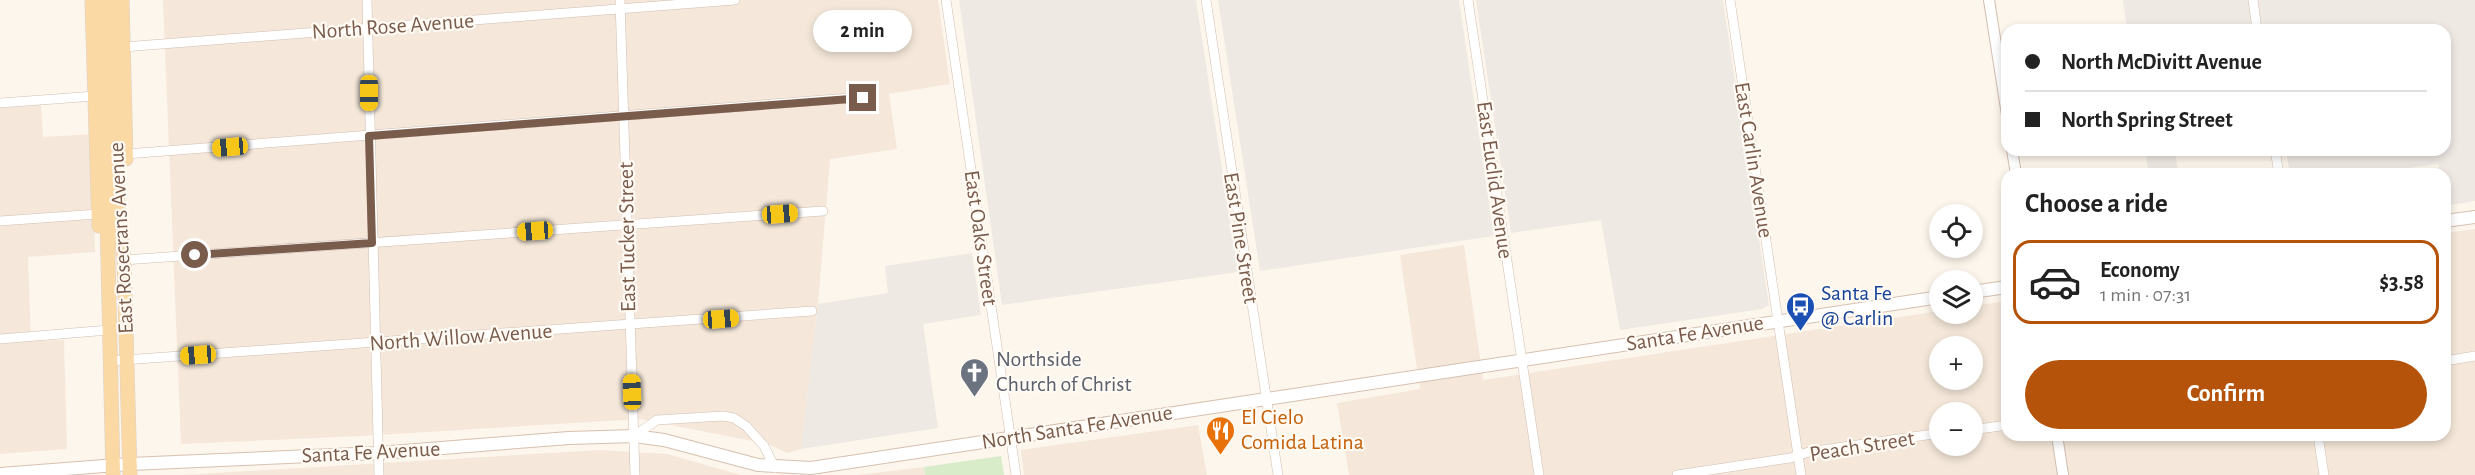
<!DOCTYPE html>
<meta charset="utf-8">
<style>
body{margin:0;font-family:"Alegreya Sans",sans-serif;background:#f6f6f6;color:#222;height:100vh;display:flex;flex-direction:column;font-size:22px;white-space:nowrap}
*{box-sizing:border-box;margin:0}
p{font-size:20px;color:#767676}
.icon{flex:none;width:33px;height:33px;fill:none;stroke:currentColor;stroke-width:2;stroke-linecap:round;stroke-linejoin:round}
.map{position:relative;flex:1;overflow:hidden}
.drawer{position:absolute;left:2001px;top:168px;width:450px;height:273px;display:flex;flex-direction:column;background:#fff;border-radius:18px;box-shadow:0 3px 9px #0003}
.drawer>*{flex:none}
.hud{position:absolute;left:2001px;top:24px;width:450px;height:132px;border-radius:18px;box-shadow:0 3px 9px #0003;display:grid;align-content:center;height:132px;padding:0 24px;background:#fff}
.fabs{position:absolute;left:1929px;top:204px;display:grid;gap:12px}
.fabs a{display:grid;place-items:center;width:54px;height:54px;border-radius:50%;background:#fff;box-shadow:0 3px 9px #0003;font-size:30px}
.end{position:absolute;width:27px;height:27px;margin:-14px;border:8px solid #7a5c4d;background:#fff;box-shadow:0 0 0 3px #fff}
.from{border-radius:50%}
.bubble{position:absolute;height:42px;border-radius:21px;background:#fff;box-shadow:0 3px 9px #0003;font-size:20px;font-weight:600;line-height:42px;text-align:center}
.car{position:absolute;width:18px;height:36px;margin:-18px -9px;border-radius:8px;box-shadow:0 0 4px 2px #0007;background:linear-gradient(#f5c518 24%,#345 0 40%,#f5c518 0 76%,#345 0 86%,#f5c518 0)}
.hud b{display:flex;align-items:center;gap:21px;height:57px;font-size:22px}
.hud b+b{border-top:2px solid #e0e0e0}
.hud i{width:15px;height:15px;background:#222}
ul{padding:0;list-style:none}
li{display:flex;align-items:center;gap:18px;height:84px;margin:0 12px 9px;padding:0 12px;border:3px solid transparent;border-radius:18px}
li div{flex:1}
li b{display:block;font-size:22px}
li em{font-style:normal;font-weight:600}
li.active{border-color:#b45309}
li>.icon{width:54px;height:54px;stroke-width:1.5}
h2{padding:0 24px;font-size:27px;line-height:72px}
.cta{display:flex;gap:12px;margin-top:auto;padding:12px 24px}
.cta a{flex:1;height:69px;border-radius:36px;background:#b45309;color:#fff;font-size:24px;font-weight:600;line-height:69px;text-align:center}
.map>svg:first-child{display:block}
.residential{fill:#f5e8da;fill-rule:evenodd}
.industrial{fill:#efe9e4}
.green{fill:#d8ecc9}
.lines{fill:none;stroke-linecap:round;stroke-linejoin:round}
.minor-casing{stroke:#d1beb0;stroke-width:10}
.tertiary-casing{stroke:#d1beb0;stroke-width:12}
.secondary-casing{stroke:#d6c0b0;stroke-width:14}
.primary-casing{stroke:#dad1cd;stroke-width:15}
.minor{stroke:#fff;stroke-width:9}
.tertiary{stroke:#fff;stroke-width:10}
.secondary{stroke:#fff;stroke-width:12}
.primary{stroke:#fbd9a5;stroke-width:14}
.route{stroke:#7a5c4d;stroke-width:8}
.labels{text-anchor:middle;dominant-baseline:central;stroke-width:4.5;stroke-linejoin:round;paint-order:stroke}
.street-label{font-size:22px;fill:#7a5c4d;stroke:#fffaf3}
.transit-label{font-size:22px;fill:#164399;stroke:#fffaf3;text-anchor:start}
.worship-label{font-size:22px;fill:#5b616d;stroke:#fffaf3;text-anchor:start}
.food-label{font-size:22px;fill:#c56008;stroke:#fffaf3;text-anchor:start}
</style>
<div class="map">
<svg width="2475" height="475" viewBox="0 0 2475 475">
<rect width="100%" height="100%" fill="#fdf6ec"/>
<g class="residential">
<polygon points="163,0 938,0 950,84 889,94 897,149 830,159 818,304 801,449 787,453 768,444 640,419 362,436 181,444"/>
<polygon points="41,105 43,137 93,134 95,252 28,257 31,341 64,340 67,449 0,454 0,108"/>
<path d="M 2475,229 L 2475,475 L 1349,475 L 1337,403 L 1420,389 L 1400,255 L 1464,245 L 1483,380 L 1939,311 L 1940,314 L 1972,314 L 1973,306 L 2007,301 L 2007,435 L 2445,435 L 2445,233 ZM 1940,346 L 1972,346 L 1972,380 L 1940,380 ZM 1940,412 L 1972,412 L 1972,446 L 1940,446 Z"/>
<polygon points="1198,425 1207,475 1024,475 1021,450"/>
<polygon points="600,450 667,454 741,475 182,475"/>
<polygon points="924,467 925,475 857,475"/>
</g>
<g class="industrial">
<polygon points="959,0 1196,0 1238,272 1002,305"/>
<polygon points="1218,0 1459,0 1494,236 1260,271"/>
<polygon points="1476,0 1723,0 1769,305 1762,309 1620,330 1601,220 1511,233"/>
<polygon points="2123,0 2475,0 2475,201 2445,206 2445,174 2439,174 2438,164 2409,168 2410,174 2290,174 2286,150 2445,150 2445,30 2127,30"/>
<polygon points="2145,150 2175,150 2178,174 2149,174"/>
<polygon points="972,253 981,315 923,324 938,428 801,449 818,304 888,293 885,266"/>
</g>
<polygon class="green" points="1001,456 1004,475 925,475 924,467"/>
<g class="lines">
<defs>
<g id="minor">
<polyline points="367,0 379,475"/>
<polyline points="620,0 635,475"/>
<polyline points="946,0 1016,475"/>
<polyline points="1206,0 1278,475"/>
<polyline points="1468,0 1539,475"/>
<polyline points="1730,0 1801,475"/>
<polyline points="2253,0 2257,30"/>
<polyline points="123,47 735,0"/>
<polyline points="0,103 95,96"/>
<polyline points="2275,150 2279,174"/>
<polyline points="126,154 863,97"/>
<polyline points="0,221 98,214"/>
<polyline points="124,260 823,211"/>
<polyline points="0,339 109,330"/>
<polyline points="110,361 812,311"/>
<polyline points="2445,361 2475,356"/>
<polyline points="1972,430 2007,425"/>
<polyline points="2318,435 2324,475"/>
<polyline points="634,436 657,420 723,416 734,418 746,426 764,446 775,468"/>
<polyline points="1677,475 1790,458 1809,452 1940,433"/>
</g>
<g id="tertiary">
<polyline points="1989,0 2007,115"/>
<polyline points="2012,150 2016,174"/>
<polyline points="2057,435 2063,475"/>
</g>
<g id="secondary">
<polyline points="2445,221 2475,217"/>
<polyline points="1972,292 2007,287"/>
<polyline points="0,474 130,464 378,453 569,438 634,436 664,440 758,465 811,468 1940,297"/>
</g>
<g id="primary">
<polyline points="92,0 99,226"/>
<polyline points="102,0 113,475"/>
<polyline points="112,0 118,208 124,260 130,475"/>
<polyline points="122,0 126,159"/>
</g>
</defs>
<use href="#minor" class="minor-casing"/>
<use href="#tertiary" class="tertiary-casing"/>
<use href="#secondary" class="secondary-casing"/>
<use href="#primary" class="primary-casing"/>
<use href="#minor" class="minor"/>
<use href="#tertiary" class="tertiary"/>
<use href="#secondary" class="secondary"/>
<use href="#primary" class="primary"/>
</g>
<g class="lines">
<polyline class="route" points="195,255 372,243 369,136 863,98"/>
</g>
<defs>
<symbol id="bus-pin" viewBox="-11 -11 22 30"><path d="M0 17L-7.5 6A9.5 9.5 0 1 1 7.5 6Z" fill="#1a4fb4" stroke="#fffaf3"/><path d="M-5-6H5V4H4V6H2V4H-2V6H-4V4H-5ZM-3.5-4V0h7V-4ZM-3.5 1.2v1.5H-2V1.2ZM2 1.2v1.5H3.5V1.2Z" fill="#fff"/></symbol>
<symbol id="church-pin" viewBox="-11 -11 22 30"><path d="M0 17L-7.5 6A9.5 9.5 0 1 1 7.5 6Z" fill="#6b7280" stroke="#fffaf3"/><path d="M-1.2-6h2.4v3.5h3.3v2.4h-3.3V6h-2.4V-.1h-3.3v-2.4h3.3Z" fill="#fff"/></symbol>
<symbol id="restaurant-pin" viewBox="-11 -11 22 30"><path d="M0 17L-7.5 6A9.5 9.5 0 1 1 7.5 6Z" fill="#e8710a" stroke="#fffaf3"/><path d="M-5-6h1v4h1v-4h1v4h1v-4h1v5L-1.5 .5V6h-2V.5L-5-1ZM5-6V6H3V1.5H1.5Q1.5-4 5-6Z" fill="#fff"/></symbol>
</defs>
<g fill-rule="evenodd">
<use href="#bus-pin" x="1784" y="290" width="33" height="45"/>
<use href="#church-pin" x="958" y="356" width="33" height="45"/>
<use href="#restaurant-pin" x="1204" y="414" width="33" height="45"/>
</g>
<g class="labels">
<g class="street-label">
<text transform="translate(393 26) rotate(-4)">North Rose Avenue</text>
<text transform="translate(1754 160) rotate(81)">East Carlin Avenue</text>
<text transform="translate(1495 180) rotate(82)">East Euclid Avenue</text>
<text transform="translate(627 237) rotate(-91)">East Tucker Street</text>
<text transform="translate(121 238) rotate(-93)">East Rosecrans Avenue</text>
<text transform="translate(981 238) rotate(82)">East Oaks Street</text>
<text transform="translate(1241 238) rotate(81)">East Pine Street</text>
<text transform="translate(1695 333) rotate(-9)">Santa Fe Avenue</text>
<text transform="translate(461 337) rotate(-4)">North Willow Avenue</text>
<text transform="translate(1077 427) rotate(-9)">North Santa Fe Avenue</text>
<text transform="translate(1862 446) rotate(-9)">Peach Street</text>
<text transform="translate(371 452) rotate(-3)">Santa Fe Avenue</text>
</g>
<g class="transit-label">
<text x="1821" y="293">Santa Fe<tspan x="1821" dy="25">@ Carlin</tspan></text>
</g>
<g class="worship-label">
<text x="996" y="359">Northside<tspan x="996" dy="25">Church of Christ</tspan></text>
</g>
<g class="food-label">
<text x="1241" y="417">El Cielo<tspan x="1241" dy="25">Comida Latina</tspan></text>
</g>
</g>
</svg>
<div class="fabs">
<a><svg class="icon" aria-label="locate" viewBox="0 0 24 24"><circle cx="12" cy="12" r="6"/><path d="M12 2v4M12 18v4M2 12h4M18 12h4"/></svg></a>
<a><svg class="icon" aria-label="layers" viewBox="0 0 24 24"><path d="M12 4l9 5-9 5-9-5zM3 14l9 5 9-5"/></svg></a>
<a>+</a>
<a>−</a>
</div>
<i class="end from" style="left:195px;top:255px"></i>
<i class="end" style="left:863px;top:98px"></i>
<div class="bubble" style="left:813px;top:10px;width:99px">2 min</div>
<i class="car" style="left:369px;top:93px;rotate:180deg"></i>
<i class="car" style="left:230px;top:147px;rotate:265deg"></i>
<i class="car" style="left:780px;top:214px;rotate:86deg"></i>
<i class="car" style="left:535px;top:231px;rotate:266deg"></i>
<i class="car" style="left:721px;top:319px;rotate:86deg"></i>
<i class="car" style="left:198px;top:355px;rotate:266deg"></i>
<i class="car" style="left:632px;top:392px;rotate:358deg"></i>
<div class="hud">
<b><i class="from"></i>North McDivitt Avenue</b>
<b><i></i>North Spring Street</b>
</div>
<section class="drawer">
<h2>Choose a ride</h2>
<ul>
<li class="active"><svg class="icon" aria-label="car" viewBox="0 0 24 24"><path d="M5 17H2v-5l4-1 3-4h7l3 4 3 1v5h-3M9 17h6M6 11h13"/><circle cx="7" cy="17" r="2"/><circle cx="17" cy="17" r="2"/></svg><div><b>Economy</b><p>1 min · 07:31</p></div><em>$3.58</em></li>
</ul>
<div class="cta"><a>Confirm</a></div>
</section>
</div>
